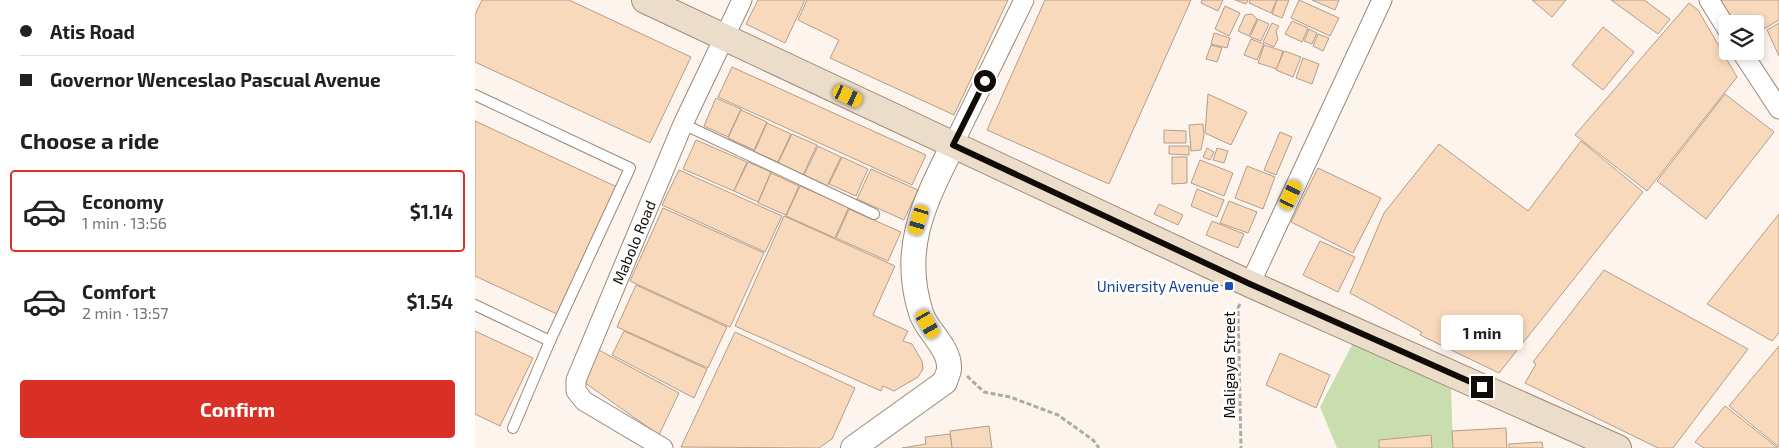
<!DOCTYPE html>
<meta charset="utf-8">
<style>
body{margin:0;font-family:"Exo 2",sans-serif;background:#f6f6f6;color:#202124;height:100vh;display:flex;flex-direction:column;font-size:19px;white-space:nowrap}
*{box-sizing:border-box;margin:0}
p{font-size:16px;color:#757577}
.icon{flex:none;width:28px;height:28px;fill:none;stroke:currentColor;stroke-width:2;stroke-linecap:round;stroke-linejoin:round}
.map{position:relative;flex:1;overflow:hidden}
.panel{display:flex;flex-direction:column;background:#fff;width:475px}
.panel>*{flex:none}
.guide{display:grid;align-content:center;height:110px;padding:0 20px;background:#fff}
.buttons{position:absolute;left:1244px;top:15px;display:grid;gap:10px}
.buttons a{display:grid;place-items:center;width:45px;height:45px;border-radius:5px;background:#fff;box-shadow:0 2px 8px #0003;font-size:25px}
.end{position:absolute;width:22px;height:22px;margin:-11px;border:6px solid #110b05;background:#fff;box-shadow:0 0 0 2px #fff}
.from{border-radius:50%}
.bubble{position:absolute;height:35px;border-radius:5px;background:#fff;box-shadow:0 2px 8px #0003;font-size:16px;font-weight:700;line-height:35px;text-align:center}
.car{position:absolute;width:15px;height:30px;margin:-15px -8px;border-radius:6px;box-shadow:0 0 4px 1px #0007;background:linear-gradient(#f5c518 24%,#345 0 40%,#f5c518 0 76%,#345 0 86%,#f5c518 0)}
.guide b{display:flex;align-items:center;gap:18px;height:48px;font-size:19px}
.guide b+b{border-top:1px solid #e0e0e0}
.guide i{width:12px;height:12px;background:#202124}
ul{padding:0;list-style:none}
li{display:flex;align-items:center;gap:15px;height:82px;margin:0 10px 8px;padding:0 10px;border:2px solid transparent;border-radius:5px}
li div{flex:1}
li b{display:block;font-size:19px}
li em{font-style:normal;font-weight:700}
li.selected{border-color:#d93025}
li>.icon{width:45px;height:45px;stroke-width:1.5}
h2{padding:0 20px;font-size:22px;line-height:60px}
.primary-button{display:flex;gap:10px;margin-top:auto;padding:10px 20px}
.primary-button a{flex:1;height:58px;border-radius:5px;background:#d93025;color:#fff;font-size:20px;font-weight:700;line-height:58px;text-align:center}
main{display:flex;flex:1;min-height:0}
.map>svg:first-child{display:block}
.green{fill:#c9ddae}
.building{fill:#f9d9bb;stroke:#b29e8b}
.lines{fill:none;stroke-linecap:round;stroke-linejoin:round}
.service-casing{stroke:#9c8977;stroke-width:12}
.minor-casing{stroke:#9c8977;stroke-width:21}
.tertiary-casing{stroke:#9c8977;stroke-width:26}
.secondary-casing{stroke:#9c8977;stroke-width:28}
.path{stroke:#b1aaa3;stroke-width:3;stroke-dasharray:5 2.5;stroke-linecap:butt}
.service{stroke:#fff;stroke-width:10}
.minor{stroke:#fff;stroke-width:19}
.tertiary{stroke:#fff;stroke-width:24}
.secondary{stroke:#ecddca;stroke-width:26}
.route{stroke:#110b05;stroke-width:6}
.transit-dot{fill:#1a4fb4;stroke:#fff;stroke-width:2}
.labels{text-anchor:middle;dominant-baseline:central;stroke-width:5;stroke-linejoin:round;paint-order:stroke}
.street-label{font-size:15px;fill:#110b05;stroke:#fff}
.transit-label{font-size:15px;fill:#164399;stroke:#fff;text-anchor:end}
</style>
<main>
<section class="panel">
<div class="guide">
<b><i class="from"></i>Atis Road</b>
<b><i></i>Governor Wenceslao Pascual Avenue</b>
</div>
<h2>Choose a ride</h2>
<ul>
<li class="selected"><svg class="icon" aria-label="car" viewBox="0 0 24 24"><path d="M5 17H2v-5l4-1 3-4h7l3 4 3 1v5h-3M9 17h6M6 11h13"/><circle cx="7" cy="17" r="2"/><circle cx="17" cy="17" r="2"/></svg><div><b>Economy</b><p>1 min · 13:56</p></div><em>$1.14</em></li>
<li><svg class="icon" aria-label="car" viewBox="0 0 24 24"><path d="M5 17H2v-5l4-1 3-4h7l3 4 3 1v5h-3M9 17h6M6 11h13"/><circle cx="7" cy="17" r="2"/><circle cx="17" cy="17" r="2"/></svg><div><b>Comfort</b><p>2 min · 13:57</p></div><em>$1.54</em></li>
</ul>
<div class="primary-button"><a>Confirm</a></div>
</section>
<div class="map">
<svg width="1304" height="448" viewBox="0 0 1304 448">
<rect width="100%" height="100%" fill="#fdf5ed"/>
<polygon class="green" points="878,343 976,389 978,448 862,448 845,407"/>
<g class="building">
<polygon points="7,0 94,0 216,57 175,143 0,62 0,15"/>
<polygon points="283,0 330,0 310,43 271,24"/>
<polygon points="332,0 533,0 479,115 355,58 364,40 323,20"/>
<polygon points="570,0 716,0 634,184 512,130"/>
<polygon points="727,0 748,0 743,11 726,3"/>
<polygon points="760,0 773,0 771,4"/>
<polygon points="775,0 802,0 796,13 774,3"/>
<polygon points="802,0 814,0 807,18 797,14"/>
<polygon points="824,0 864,18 855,36 816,18"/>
<polygon points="837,0 864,0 860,10"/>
<polygon points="1057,0 1091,0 1077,17"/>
<polygon points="1136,0 1169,0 1195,19 1183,34"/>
<polygon points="1244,0 1304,0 1304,20 1280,34 1280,24 1258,24"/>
<polygon points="1214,3 1223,10 1262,77 1172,191 1100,135"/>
<polygon points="750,6 765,13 754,36 740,29"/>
<polygon points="777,14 782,19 774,36 763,31 770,15"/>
<polygon points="783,19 794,24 786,41 775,37"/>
<polygon points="817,21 833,28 827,42 810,34"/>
<polygon points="797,23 804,26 801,31 803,39 799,47 788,42"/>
<polygon points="1304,23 1304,56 1292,30"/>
<polygon points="1128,27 1159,52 1128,90 1097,65"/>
<polygon points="834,29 842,33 837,44 829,41"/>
<polygon points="739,33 755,38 752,48 736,44"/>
<polygon points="843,34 854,38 848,51 838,46"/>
<polygon points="776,39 789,44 782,60 769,55"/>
<polygon points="736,45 747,48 742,62 731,59"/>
<polygon points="789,45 808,51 802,69 783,63"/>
<polygon points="809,51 826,57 818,77 801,70"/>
<polygon points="828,58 844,64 837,84 821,78"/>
<polygon points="257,67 451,155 437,185 243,97"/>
<polygon points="733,94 772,112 756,145 730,133"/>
<polygon points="1250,94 1299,132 1231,219 1182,181"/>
<polygon points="241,98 266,109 253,137 229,126"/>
<polygon points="266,110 292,122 279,150 253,138"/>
<polygon points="0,121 142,187 82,314 0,276"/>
<polygon points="292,123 316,134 303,162 279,152"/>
<polygon points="728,124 729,135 726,150 716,151 714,125"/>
<polygon points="689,130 711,131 711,143 689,143"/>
<polygon points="805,132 817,137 801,175 789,170"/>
<polygon points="317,134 342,145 328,175 303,163"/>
<polygon points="221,140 272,162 259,191 208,169"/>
<polygon points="1106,141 1168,192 1024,373 945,335 947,332 875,293 909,213 964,144 1053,211"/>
<polygon points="343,146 366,157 352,186 329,175"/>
<polygon points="694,146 714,146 714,155 694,154"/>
<polygon points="732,148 739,152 735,160 728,157"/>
<polygon points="742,148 753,151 749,163 738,160"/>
<polygon points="367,157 393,169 381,196 354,184"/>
<polygon points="697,157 712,157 712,183 697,184"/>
<polygon points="725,160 758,173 749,196 716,183"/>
<polygon points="273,162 296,172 283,202 259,191"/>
<polygon points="772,166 800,177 788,209 760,198"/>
<polygon points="843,168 906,198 878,253 816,222"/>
<polygon points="396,169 443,190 429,220 382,199"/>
<polygon points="204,170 307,216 290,252 187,205"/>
<polygon points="296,173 324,186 311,215 283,203"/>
<polygon points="325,186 374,207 360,238 311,216"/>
<polygon points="722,189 749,200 742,217 716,206"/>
<polygon points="754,201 782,212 773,233 745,223"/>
<polygon points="684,204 708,215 703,225 679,214"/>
<polygon points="188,208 289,253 255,327 155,281"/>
<polygon points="374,209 426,232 413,261 361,238"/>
<polygon points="1304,214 1304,333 1297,341 1232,304"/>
<polygon points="309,216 420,266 398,315 433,331 428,341 437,344 447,361 448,369 443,377 419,391 408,386 406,391 260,326"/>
<polygon points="737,221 769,234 763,248 731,235"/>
<polygon points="845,241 880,257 863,292 828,275"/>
<polygon points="1129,270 1273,349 1198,448 1183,448 1050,383 1061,364 1058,362"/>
<polygon points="161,285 252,327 233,368 142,327"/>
<polygon points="0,331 58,358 25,426 0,414"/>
<polygon points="149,331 232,369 219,398 137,355"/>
<polygon points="260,332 380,388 357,439 344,448 206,447"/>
<polygon points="1304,346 1304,447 1254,406"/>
<polygon points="122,349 204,393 184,435 106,380"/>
<polygon points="805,353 855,375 841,408 791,385"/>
<polygon points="1250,406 1303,448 1229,448 1220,442"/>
<polygon points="514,426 517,448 477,448 475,431"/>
<polygon points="1031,428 1032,448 978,448 977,431"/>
<polygon points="475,434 477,448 427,448 451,444 450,437"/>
<polygon points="956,435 957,448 904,448 904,440"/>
<polygon points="1067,442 1068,448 1034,448 1034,444"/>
</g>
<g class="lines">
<defs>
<g id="service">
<polyline points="0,95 155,168 75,341 38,428"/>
<polyline points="208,124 399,214"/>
<polyline points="0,305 75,341"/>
</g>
<g id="minor">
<polyline points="1234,0 1252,29"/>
<polyline points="1266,51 1304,109"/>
<polyline points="478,145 549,0"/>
<polyline points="775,284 907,0"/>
<path id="s1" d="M 188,448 L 109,401 L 101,391 L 101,380 L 208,124 L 267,0"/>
</g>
<path id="tertiary" d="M 378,448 L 470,382 C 471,377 475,371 474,367 C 474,347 452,331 446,313 C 425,247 450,202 478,145"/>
<polyline id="secondary" points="170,0 775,284 1143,448"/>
</defs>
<use href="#service" class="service-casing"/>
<use href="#minor" class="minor-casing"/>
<use href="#tertiary" class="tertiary-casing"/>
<use href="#secondary" class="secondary-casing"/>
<g class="path">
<polyline points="765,304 763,308 766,448"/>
<polyline points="492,376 509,392 535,397 583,415 618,440 624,448"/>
</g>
<use href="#service" class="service"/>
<use href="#minor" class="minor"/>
<use href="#tertiary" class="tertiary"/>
<use href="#secondary" class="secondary"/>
</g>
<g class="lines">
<polyline class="route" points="510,81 478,145 775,284 1007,387"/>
</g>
<rect class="transit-dot" x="749" y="281" width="10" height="10" rx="2.5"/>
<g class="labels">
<g class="street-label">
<text stroke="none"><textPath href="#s1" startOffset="265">Mabolo Road</textPath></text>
<text transform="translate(754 365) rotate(-90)">Maligaya Street</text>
</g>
<g class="transit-label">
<text x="744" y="286">University Avenue</text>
</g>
</g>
</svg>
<div class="buttons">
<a><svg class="icon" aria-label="layers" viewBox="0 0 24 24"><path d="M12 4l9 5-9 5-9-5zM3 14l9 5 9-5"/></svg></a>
</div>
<i class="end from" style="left:510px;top:81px"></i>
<i class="end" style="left:1007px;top:387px"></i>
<div class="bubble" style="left:966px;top:315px;width:82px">1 min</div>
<i class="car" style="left:373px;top:96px;rotate:115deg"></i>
<i class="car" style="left:816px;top:195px;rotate:25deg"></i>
<i class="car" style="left:444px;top:220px;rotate:197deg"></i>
<i class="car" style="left:453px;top:324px;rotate:150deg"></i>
</div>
</main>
